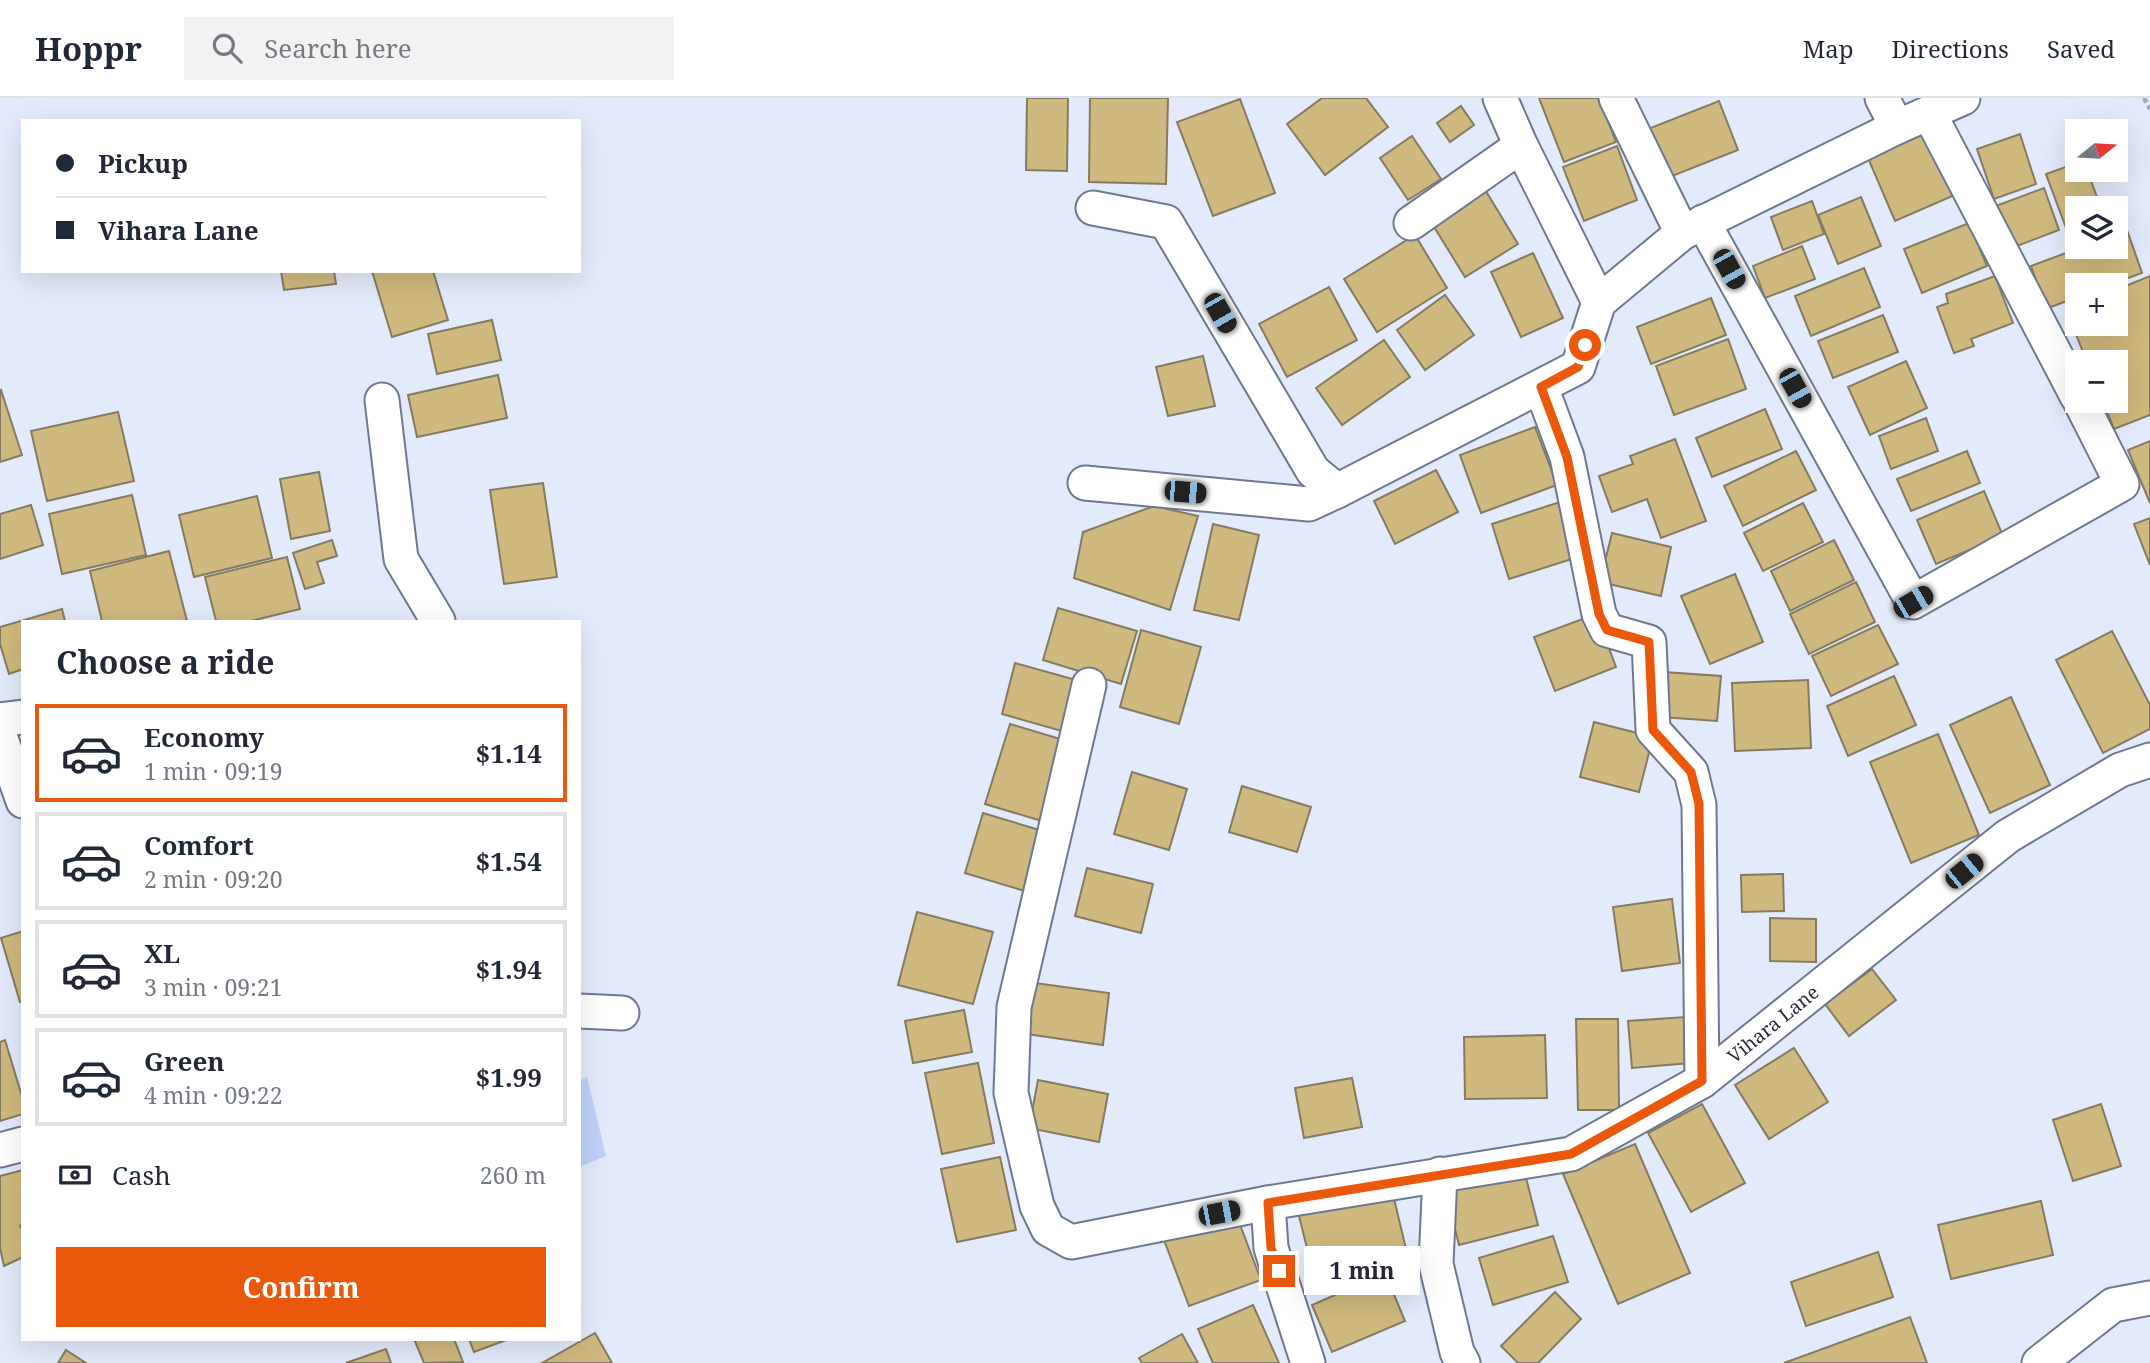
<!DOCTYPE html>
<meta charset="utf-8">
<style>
body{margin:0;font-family:"Noto Serif",serif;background:#f2f2f3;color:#1f2937;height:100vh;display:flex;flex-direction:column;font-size:26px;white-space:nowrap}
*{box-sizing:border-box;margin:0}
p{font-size:23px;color:#747a83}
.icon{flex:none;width:38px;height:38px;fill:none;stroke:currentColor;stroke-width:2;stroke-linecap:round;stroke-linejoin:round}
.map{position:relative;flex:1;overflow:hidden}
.panel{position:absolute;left:21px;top:522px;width:560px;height:721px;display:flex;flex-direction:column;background:#fff;border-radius:0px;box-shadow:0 7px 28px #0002}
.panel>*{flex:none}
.banner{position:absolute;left:21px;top:21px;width:560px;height:154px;border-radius:0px;box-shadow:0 7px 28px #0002;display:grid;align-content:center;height:154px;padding:0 35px;background:#fff}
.needle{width:46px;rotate:72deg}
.controls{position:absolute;left:2065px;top:21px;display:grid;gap:14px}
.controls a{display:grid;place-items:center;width:63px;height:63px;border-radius:0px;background:#fff;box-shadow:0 7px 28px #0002;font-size:35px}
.end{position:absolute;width:32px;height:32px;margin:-16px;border:9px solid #ea580c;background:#fff;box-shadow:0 0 0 4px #fff}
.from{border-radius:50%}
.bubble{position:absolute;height:49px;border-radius:0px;background:#fff;box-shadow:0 7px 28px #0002;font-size:23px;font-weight:700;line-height:49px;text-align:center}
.car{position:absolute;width:21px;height:42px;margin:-21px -10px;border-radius:9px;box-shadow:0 0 5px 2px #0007;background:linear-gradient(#222 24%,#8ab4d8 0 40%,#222 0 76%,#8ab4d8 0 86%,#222 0)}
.banner b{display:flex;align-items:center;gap:24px;height:66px;font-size:26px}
.banner b+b{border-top:2px solid #e0e1e3}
.banner i{width:18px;height:18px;background:#1f2937}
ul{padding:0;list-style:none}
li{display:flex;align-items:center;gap:21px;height:98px;margin:0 14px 10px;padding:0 21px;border:4px solid #e0e1e3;border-radius:0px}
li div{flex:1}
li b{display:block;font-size:26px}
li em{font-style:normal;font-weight:700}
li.current{border-color:#ea580c}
li>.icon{width:63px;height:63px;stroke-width:1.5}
h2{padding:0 35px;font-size:32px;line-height:84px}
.pay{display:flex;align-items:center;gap:18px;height:77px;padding:0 35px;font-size:26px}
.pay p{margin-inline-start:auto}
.primary-button{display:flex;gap:14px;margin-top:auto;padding:14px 35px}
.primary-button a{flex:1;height:80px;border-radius:0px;background:#ea580c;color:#fff;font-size:28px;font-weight:700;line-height:80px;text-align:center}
header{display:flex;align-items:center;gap:42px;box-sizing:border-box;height:98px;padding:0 35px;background:#fff;border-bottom:2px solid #e0e1e3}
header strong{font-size:33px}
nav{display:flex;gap:38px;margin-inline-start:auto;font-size:24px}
.search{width:490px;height:63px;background:#f2f2f3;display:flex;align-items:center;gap:18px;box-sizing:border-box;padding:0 24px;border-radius:0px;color:#747a83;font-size:26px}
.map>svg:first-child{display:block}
.green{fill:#c0d0fa}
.building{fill:#d0b97e;stroke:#867b60;stroke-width:2}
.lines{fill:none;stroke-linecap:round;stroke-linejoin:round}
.minor-casing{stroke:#6e7891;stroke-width:37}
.path{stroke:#a4aab9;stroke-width:4.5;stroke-dasharray:5 3.5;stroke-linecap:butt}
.minor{stroke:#fff;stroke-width:33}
.route{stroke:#ea580c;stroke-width:9}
.labels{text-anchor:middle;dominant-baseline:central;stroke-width:5;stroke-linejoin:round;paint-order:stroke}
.street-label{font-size:19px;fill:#2b2f3a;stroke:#fff}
</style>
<header>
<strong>Hoppr</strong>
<div class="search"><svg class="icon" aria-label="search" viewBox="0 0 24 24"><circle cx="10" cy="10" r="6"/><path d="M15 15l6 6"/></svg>Search here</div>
<nav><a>Map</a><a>Directions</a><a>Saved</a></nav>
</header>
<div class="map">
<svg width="2150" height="1265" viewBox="0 0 2150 1265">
<rect width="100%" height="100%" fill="#e3eafb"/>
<polygon class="green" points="587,979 606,1058 579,1069 579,983"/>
<g class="building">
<polygon points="1027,0 1068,0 1067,73 1026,72"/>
<polygon points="1090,0 1168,0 1166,86 1089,84"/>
<polygon points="1322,0 1366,0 1388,29 1325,77 1287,26"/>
<polygon points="1539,0 1599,0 1616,44 1564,64"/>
<polygon points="1240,1 1275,95 1213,118 1177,24"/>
<polygon points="1719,3 1738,52 1667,80 1648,31"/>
<polygon points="1461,8 1474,27 1450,44 1437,25"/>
<polygon points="1929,33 1957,96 1895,123 1868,60"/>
<polygon points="2020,36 2036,86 1994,101 1977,51"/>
<polygon points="1412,38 1441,81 1408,102 1380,60"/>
<polygon points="1617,48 1637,102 1584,123 1563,69"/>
<polygon points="2077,65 2077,72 2087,72 2101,110 2077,110 2077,135 2069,138 2046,76"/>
<polygon points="1484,90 1518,146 1465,179 1431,124"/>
<polygon points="2044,90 2059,132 2009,151 1993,109"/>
<polygon points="1861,99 1881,148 1838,166 1818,117"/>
<polygon points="1812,103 1824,136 1783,152 1771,119"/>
<polygon points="1969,125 1987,168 1922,195 1904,151"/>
<polygon points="2127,132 2142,175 2109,187 2077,187 2077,199 2046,211 2031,168 2082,149 2116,149 2116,136"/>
<polygon points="1415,137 1447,190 1377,234 1344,181"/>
<polygon points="1802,148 1815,181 1765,200 1753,168"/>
<polygon points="1533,155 1563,220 1521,239 1491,174"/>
<polygon points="1864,170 1880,209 1811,238 1795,198"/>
<polygon points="281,173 334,173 336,186 284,192"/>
<polygon points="372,173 433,173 448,222 392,239"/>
<polygon points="1995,178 2013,225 1971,241 1974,248 1954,255 1937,209 1948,205 1946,196"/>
<polygon points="2150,178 2150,317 2114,331 2103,303 2116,303 2116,264 2087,264 2066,211 2077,207 2077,226 2116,226 2116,192"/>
<polygon points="1329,189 1357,242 1287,279 1259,226"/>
<polygon points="1445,197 1474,237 1425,272 1397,232"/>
<polygon points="1711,200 1726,237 1651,266 1637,229"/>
<polygon points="1883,217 1898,254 1833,280 1818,243"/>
<polygon points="492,222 501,262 437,276 428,236"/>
<polygon points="1728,241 1746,291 1674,317 1656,268"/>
<polygon points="1384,242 1410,279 1342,327 1316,290"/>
<polygon points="1203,258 1215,308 1168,318 1156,269"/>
<polygon points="1906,263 1927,310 1870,337 1848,289"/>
<polygon points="498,277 507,320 417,339 408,297"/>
<polygon points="1,292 22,357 0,364 0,293"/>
<polygon points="1765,311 1782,351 1712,379 1696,340"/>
<polygon points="118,314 134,383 47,403 31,333"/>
<polygon points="1926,320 1938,353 1891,371 1879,338"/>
<polygon points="1535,329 1557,387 1481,415 1460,357"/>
<polygon points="1675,341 1706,423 1661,440 1647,401 1612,414 1599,378 1633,366 1630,358"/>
<polygon points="2150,343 2150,405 2128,352"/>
<polygon points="1796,353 1816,392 1743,428 1724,388"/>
<polygon points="1967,353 1980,385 1911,413 1897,381"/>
<polygon points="1436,372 1458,414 1395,446 1374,403"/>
<polygon points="319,374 330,433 291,441 280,381"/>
<polygon points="543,385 557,479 504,486 490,392"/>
<polygon points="1984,393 2003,438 1936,466 1917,422"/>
<polygon points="132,397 146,457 62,476 49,416"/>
<polygon points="257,398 272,460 194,479 179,417"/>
<polygon points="1560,404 1578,459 1509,481 1492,426"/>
<polygon points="1803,405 1823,444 1763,473 1744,435"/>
<polygon points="31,407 43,447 0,461 0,416"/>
<polygon points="1154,408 1198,418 1170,512 1074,480 1083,434"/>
<polygon points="2150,420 2150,467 2134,426"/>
<polygon points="1213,426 1259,437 1239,522 1194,512"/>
<polygon points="1612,435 1671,449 1661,498 1600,484"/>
<polygon points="332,442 337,458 317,464 324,485 305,491 293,455"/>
<polygon points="1834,442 1854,482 1790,513 1771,473"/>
<polygon points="169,453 187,523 102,523 90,473"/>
<polygon points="287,459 300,511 251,523 216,523 205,479"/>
<polygon points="1735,476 1763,544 1710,566 1681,498"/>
<polygon points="1856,484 1875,524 1809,556 1790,516"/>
<polygon points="1058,510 1137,533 1121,586 1043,562"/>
<polygon points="62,511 65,523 23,523 23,571 9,576 0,546 0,529"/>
<polygon points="1596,516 1616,569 1555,593 1534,539"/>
<polygon points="1878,527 1898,566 1831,598 1812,558"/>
<polygon points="1141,532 1201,549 1179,626 1120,609"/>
<polygon points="2112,533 2150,607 2150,631 2103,655 2056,562"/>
<polygon points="1015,565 1083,584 1069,635 1002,616"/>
<polygon points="1664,574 1721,578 1717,623 1661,619"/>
<polygon points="1894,578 1916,627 1848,658 1827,608"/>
<polygon points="1808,582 1811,650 1735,653 1732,585"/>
<polygon points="2011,599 2050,687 1990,715 1950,627"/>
<polygon points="1594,624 1653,639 1639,694 1580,679"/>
<polygon points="1010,626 1070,644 1045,724 985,706"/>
<polygon points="1938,636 1979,737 1911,765 1870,664"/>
<polygon points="1132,674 1187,691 1169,752 1114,736"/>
<polygon points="1242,688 1311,709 1297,754 1229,734"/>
<polygon points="983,715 1046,734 1028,794 965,775"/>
<polygon points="1087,770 1153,786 1141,835 1075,818"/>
<polygon points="1783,776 1784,813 1742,814 1741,777"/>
<polygon points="1672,801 1680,865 1622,873 1613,809"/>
<polygon points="917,814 993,834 973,906 898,887"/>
<polygon points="1770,820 1816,821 1816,864 1770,863"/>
<polygon points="23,833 23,904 20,904 1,840"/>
<polygon points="1872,871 1896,902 1849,938 1825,906"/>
<polygon points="1020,883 1109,895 1103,947 1013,934"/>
<polygon points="964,912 972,954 913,965 905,923"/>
<polygon points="1686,919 1690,965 1632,970 1628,923"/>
<polygon points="1576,921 1618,921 1619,1012 1578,1012"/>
<polygon points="1545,937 1547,1000 1465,1001 1464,939"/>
<polygon points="5,942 23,1002 23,1016 0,1023 0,944"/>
<polygon points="1794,950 1828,1004 1769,1041 1735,987"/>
<polygon points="978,965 994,1045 942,1056 925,975"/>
<polygon points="1352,980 1362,1029 1304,1040 1295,990"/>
<polygon points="1038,982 1108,996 1099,1044 1029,1030"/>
<polygon points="1702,1006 1745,1085 1691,1114 1648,1035"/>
<polygon points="2101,1006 2121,1068 2073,1083 2053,1022"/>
<polygon points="1635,1046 1690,1175 1618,1206 1563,1076"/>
<polygon points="1000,1059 1016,1132 957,1144 941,1071"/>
<polygon points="1522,1064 1538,1127 1459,1147 1443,1083"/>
<polygon points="23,1072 23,1125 20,1128 23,1133 23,1159 4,1168 0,1150 0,1078"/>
<polygon points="1391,1088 1407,1155 1314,1178 1297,1110"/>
<polygon points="2041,1103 2053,1157 1951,1181 1938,1127"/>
<polygon points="1236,1116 1261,1182 1189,1208 1164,1142"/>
<polygon points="1553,1138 1568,1184 1493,1207 1479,1160"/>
<polygon points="1878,1154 1893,1199 1806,1228 1791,1184"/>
<polygon points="1385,1175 1405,1223 1332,1254 1312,1207"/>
<polygon points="1555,1194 1581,1221 1538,1265 1518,1265 1501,1248"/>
<polygon points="1253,1207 1279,1265 1213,1265 1198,1231"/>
<polygon points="1910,1219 1927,1265 1784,1265"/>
<polygon points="595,1235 612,1265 542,1265"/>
<polygon points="1182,1236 1198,1265 1142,1265 1139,1260"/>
<polygon points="414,1241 454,1241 463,1264 424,1265"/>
<polygon points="469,1241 509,1241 474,1254"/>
<polygon points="386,1251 391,1265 346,1265"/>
<polygon points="66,1252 86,1265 58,1265"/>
</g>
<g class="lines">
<defs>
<g id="minor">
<polyline points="1500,0 1521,48 1599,204"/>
<polyline points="1616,0 1682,135"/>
<polyline points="1882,0 1897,29"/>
<polyline points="1929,15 2077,298"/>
<polyline points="1093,110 1166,124 1313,373 1337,393 1578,269 1599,204 1682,135 1897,29 1963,0"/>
<polyline points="1703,124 1913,504 2122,386 2080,303"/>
<polyline points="1411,125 1521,48"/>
<polyline points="1541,289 1567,359 1599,516 1607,532 1649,544 1653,632 1691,674 1699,707 1702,983"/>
<polyline points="382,302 401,461 438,523"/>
<polyline points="1085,385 1309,406 1337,393"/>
<polyline points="1089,587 1014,909 1011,995 1037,1108 1048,1131 1071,1144 1268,1105"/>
<polyline points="0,622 23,619"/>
<polyline points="0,638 23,703"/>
<polyline points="579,913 622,915"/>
<polyline points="0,1052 23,1046"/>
<polyline points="1440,1076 1436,1166 1457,1254 1463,1265"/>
<polyline points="1308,1265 1271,1150 1268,1105 1571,1056 1702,983 2008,738 2120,672 2150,662"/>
<polyline points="2039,1265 2113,1207 2150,1200"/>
</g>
</defs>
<use href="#minor" class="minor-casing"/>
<polyline class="path" points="2144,0 2150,11"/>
<use href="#minor" class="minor"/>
</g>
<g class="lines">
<polyline class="route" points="1279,1173 1271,1150 1268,1105 1571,1056 1702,983 1699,706 1691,674 1653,632 1649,544 1607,532 1599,516 1567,359 1541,289 1578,269 1585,247"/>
</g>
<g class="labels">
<g class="street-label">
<text transform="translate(1773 926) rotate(-39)">Vihara Lane</text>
</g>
</g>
</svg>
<div class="controls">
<a><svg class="needle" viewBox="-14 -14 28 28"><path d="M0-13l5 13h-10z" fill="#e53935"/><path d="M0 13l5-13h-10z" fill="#747a83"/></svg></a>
<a><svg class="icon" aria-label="layers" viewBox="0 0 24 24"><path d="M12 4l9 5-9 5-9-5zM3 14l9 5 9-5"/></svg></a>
<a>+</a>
<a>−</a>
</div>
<i class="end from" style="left:1585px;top:247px"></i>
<i class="end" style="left:1279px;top:1173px"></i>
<div class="bubble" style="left:1304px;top:1148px;width:116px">1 min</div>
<i class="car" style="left:1729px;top:171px;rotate:151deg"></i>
<i class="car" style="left:1220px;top:215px;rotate:150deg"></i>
<i class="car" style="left:1795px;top:290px;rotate:151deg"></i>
<i class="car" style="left:1185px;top:394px;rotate:95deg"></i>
<i class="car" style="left:1913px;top:504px;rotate:60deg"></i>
<i class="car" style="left:1964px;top:773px;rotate:51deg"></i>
<i class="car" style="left:1219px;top:1115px;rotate:79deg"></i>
<div class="banner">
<b><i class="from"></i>Pickup</b>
<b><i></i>Vihara Lane</b>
</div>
<section class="panel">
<h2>Choose a ride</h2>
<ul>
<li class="current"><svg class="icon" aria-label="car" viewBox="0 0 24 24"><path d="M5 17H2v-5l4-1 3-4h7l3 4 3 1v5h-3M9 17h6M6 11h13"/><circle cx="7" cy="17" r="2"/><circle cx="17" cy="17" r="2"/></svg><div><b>Economy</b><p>1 min · 09:19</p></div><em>$1.14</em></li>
<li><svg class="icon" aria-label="car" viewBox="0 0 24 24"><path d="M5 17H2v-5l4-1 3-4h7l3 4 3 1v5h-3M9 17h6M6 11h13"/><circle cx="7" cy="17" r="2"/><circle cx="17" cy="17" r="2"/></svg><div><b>Comfort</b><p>2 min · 09:20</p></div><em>$1.54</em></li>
<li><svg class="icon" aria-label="car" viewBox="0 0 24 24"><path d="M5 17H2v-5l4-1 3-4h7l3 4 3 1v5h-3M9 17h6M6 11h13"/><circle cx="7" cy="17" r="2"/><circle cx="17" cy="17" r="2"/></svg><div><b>XL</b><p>3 min · 09:21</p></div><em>$1.94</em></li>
<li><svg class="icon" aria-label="car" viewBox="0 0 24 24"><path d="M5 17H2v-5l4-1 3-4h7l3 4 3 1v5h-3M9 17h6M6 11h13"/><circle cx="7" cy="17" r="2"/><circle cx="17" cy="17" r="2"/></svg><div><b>Green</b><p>4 min · 09:22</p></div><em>$1.99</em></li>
</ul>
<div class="pay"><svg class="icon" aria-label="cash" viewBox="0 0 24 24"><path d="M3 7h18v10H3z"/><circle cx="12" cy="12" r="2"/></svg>Cash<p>260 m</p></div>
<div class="primary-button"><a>Confirm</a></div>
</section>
</div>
